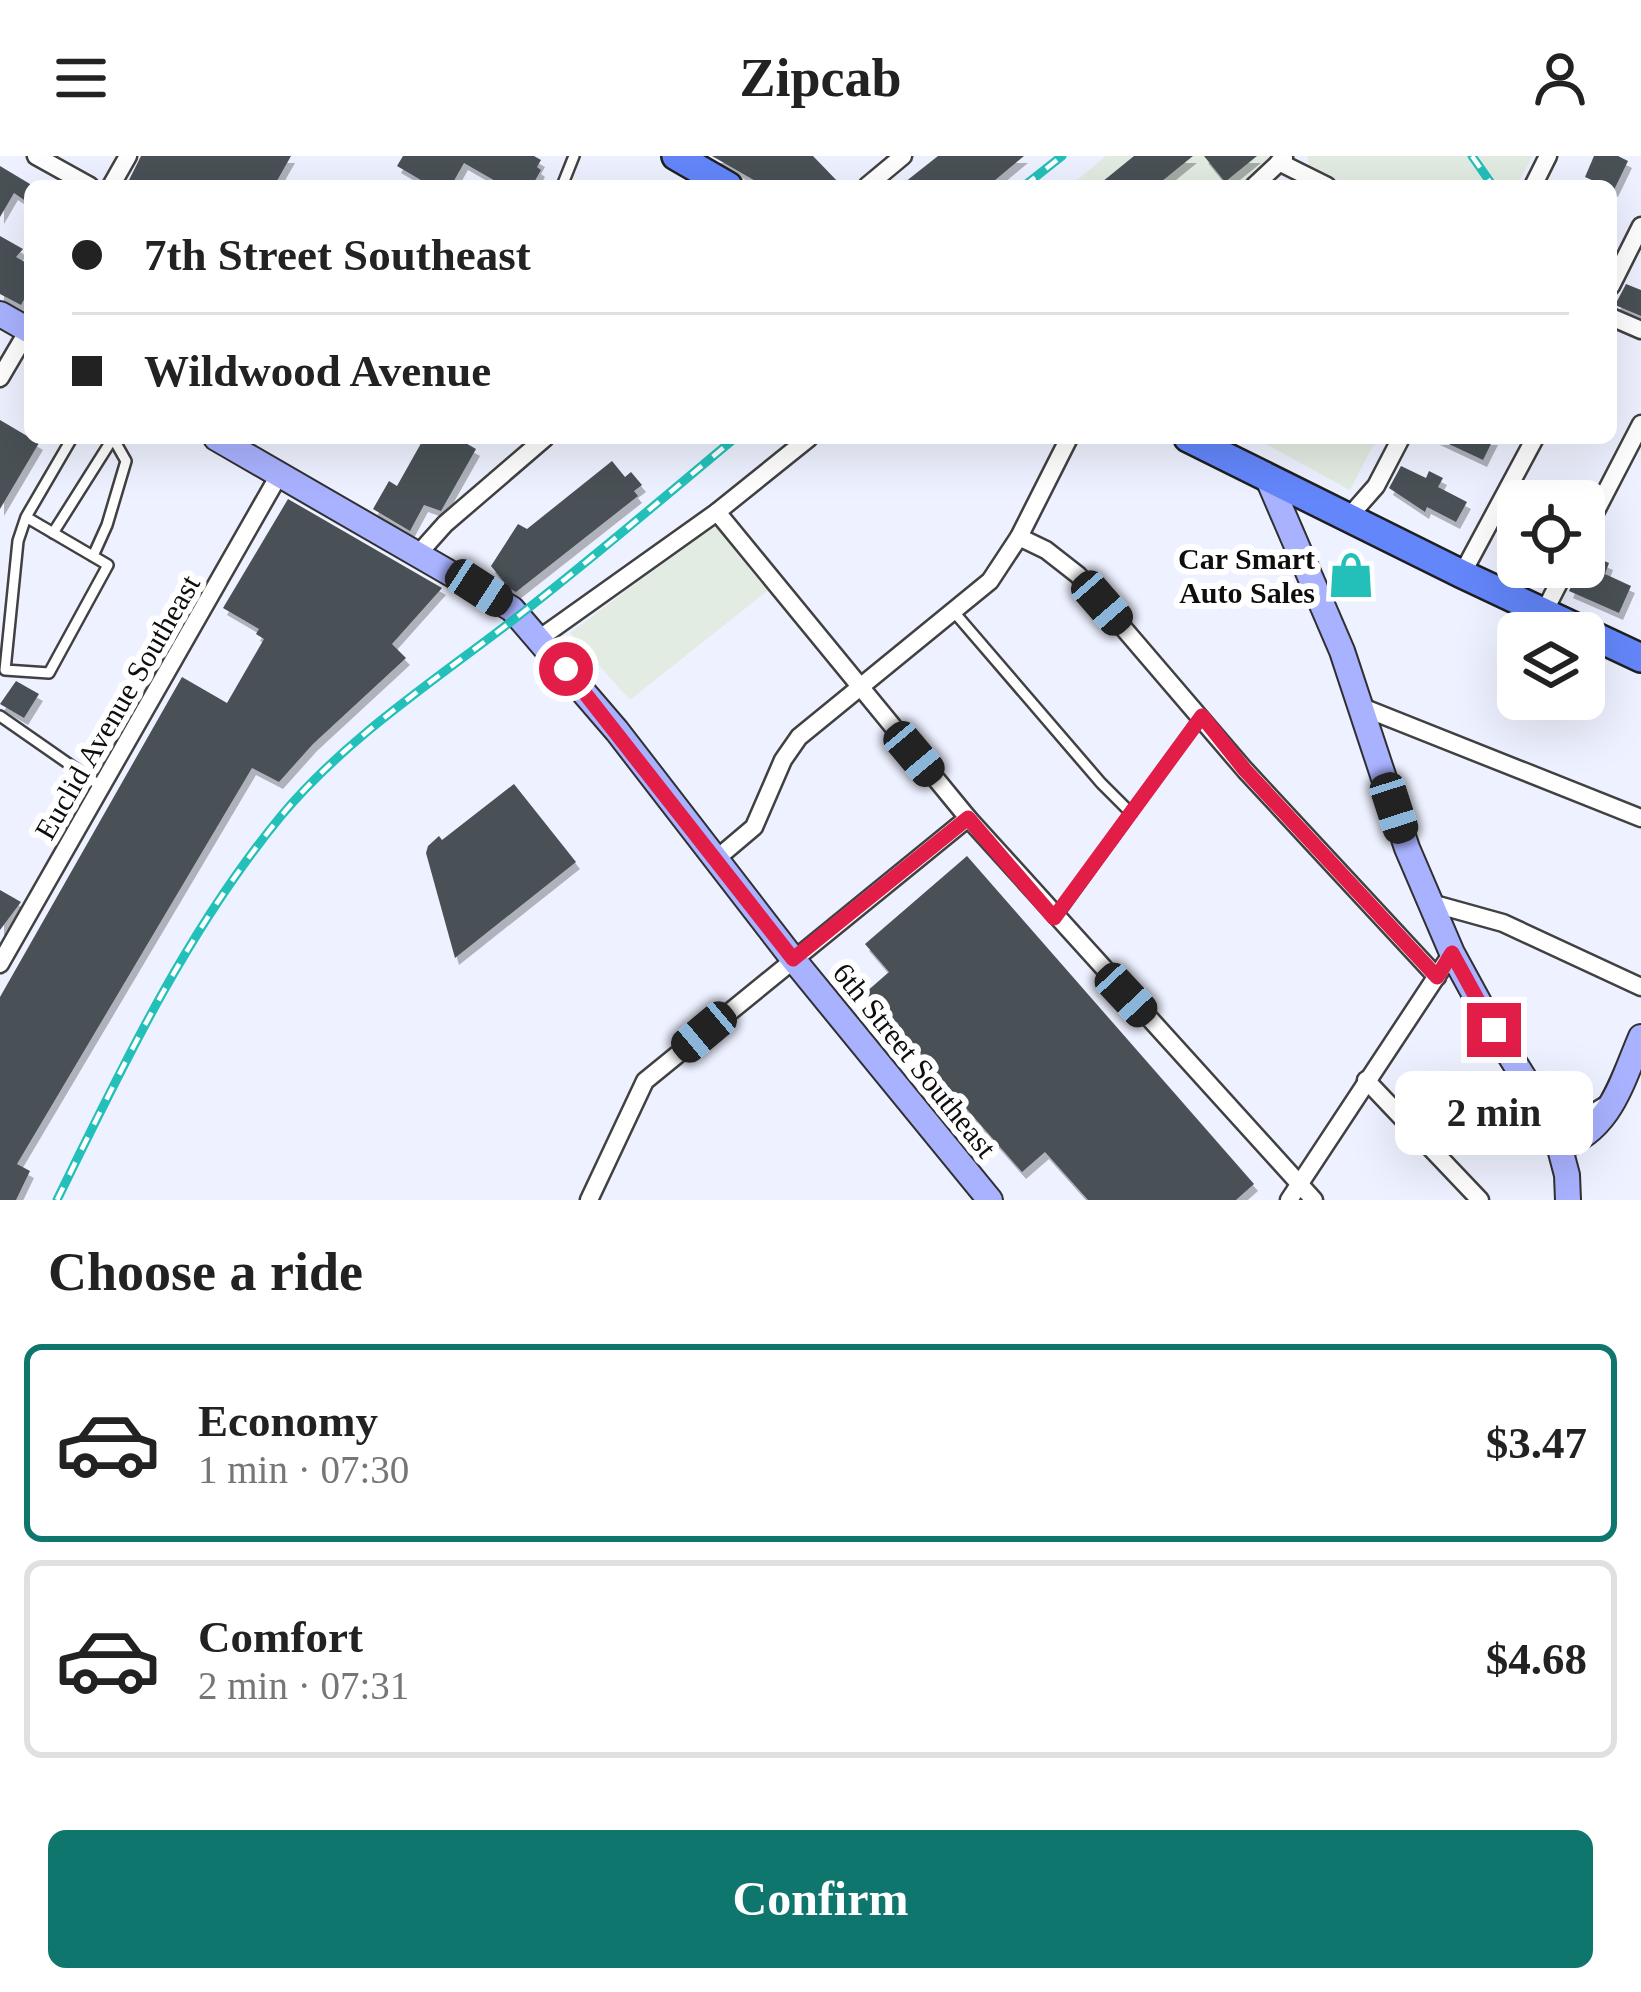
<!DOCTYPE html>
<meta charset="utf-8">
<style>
body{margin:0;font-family:"Times New Roman",serif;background:#f2f2f2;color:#222;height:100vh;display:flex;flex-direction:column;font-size:45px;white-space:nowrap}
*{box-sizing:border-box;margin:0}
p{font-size:39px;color:#767676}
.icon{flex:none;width:66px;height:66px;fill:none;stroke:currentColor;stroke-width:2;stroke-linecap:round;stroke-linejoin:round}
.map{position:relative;height:1044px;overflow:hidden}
.panel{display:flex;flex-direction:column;background:#fff;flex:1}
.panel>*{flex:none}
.guide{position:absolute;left:24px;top:24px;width:1593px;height:264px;border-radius:18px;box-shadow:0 12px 48px #0002;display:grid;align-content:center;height:264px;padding:0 48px;background:#fff}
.controls{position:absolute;left:1497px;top:324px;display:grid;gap:24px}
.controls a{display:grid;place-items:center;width:108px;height:108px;border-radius:18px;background:#fff;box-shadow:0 12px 48px #0002;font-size:60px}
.end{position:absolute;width:54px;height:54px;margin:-27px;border:15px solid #e11d48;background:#fff;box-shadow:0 0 0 6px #fff}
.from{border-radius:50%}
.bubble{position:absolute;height:84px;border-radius:18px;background:#fff;box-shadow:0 12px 48px #0002;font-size:39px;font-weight:800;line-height:84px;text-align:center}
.car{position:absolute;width:36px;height:72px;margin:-36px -18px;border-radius:15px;box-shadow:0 0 9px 3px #0007;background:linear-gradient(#222 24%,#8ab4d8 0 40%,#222 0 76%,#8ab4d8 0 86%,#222 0)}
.guide b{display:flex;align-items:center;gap:42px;height:114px;font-size:45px}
.guide b+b{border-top:3px solid #e0e0e0}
.guide i{width:30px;height:30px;background:#222}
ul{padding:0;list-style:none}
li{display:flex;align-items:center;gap:36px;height:198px;margin:0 24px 18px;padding:0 24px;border:6px solid #e0e0e0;border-radius:18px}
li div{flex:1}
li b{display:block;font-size:45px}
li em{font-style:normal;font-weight:800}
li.current{border-color:#0f766e}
li>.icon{width:108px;height:108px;stroke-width:1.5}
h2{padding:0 48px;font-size:54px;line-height:144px}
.primary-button{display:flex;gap:24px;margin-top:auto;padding:24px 48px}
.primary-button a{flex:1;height:138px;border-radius:18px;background:#0f766e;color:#fff;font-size:48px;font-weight:800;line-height:138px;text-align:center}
header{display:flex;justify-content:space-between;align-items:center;height:156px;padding:0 48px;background:#fff;font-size:54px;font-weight:800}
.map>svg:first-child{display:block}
.industrial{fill:#e3ece2}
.building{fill:#4a5156;filter:url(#shadow)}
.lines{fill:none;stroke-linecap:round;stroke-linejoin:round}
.lane-casing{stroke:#414141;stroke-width:14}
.street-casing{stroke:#414141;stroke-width:21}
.secondary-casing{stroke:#303030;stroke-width:28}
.primary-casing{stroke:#1f1f1f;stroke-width:32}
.lane{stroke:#fff;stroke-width:9}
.street{stroke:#fff;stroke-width:16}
.secondary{stroke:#a9b2ff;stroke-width:24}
.primary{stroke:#6386fa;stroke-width:27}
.rail-casing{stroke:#23c0ba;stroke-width:9}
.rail{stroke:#fff;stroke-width:4.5;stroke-dasharray:14;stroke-linecap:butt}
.route{stroke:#e11d48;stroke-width:15}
.labels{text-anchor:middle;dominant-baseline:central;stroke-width:12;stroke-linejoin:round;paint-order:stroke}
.poi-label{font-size:30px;font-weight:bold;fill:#0e0e0e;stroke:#fff;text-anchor:end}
.street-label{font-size:30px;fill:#0e0e0e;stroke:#fff}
</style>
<header><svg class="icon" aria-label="menu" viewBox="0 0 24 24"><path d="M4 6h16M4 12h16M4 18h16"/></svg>Zipcab<svg class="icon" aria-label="person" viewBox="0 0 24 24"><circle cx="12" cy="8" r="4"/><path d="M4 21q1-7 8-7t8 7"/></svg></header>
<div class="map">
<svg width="1641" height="1044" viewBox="0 0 1641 1044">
<defs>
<filter id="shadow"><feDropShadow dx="4" dy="7" stdDeviation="0" flood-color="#0004"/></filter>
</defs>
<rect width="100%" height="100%" fill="#eef1ff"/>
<g class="industrial">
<polygon points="1106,0 1277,0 1237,30 1070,30"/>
<polygon points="1307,0 1533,0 1516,30 1351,30 1309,10"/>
<polygon points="1255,282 1377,282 1350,334"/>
<polygon points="715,368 771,432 630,544 570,477"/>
</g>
<g class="building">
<polygon points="141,0 291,0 274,30 126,30"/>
<polygon points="403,0 534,0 541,4 537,11 541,14 532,30 504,30 464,7 451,30 431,30 397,10"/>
<polygon points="712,0 813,0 842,30 764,30"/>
<polygon points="938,0 1024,0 988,30 900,30"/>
<polygon points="1134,0 1193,0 1156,30 1097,30"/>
<polygon points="1204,0 1257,0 1225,26"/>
<polygon points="1594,0 1618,0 1628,5 1614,34 1585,21"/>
<polygon points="0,10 30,28 30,48 14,37 0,61"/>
<polygon points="0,80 23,93 16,101 30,109 30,133 21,149 0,138"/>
<polygon points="1626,128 1641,134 1641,160 1615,149"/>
<polygon points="0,264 39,287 0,353"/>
<polygon points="424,282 457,282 476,293 441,355 424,349 410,375 373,353 389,325 397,330"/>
<polygon points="1436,282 1494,282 1483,304"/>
<polygon points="612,305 625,321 631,316 642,329 634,335 638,340 516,436 509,432 491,410 518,368 527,373"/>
<polygon points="1401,310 1426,322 1429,315 1443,322 1438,331 1467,346 1456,366 1427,351 1425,356 1389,332"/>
<polygon points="288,343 442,432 392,488 406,502 313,588 279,626 252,612 17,1008 30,1015 16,1044 0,1044 0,841 182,521 227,547 264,483 256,478 259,473 223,452"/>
<polygon points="1584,396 1609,407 1605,418 1631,430 1619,457 1569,435 1580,411 1584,411"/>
<polygon points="16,525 39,538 24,562 0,548"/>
<polygon points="514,628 576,706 455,802 426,697 428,690 439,680 442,684"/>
<polygon points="967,700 1254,1028 1236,1044 1088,1044 1045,996 1022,1016 865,837 889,816 865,788"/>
<polygon points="0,734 21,746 0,774"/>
</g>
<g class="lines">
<defs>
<g id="lane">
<polyline points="562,30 574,0"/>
<polyline points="26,361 108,409 49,517 5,514 18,385 26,361 72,282"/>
<polyline points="53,377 113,282"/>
<polyline points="93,400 107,369 126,305 113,282"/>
<polyline points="954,456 1101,627 1131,657"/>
<polyline points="0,560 102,631"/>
<polyline points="1055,762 1200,562"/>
</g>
<g id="street">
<polyline points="36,0 90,30"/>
<polyline points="1279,6 1327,30"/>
<polyline points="111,30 128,0"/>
<polyline points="867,30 903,0"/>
<polyline points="1254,30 1284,2"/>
<polyline points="1533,30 1548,0"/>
<polyline points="1611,130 1641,70"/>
<polyline points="1611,161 1641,174"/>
<polyline points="0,222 30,171"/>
<polyline points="717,356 968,662 1314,1044"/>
<polyline points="1347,363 1376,330 1401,282"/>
<polyline points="1584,378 1641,268"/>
<polyline points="1019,381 1046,394 1078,419 1245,614 1437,821"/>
<polyline points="420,396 445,368 545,282"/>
<polyline points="1462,418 1535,282"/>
<polyline points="1544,456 1567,411"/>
<polyline points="540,482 717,356 809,282"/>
<polyline points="1360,546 1362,551 1641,662"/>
<polyline points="715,704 754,671 783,604 799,581 990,425 1019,381 1069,282"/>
<polyline points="1431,747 1503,767 1641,831"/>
<polyline points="0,808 279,319"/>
<polyline points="1366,924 1480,1044"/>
<path d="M 1544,950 C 1566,961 1583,965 1604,950"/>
<polyline points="589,1044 645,925 968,662"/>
<polyline points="1289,1044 1452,797"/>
</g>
<g id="secondary">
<polyline points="0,158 30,175"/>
<polyline points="216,282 512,453 617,575 793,803 990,1044"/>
<polyline points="1268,323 1342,495 1407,692 1452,797 1494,874 1554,970 1567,1019 1568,1044"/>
<path d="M 1560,991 C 1611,974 1622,925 1641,881"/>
</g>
<g id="primary">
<polyline points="676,0 728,30"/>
<polyline points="1188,282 1462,418 1641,502"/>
</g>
</defs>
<use href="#lane" class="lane-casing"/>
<use href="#street" class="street-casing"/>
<use href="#secondary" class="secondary-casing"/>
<use href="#primary" class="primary-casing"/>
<use href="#lane" class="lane"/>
<use href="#street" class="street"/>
<use href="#secondary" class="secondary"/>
<use href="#primary" class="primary"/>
<defs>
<g id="rail">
<polyline points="1472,0 1493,30"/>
<polyline points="1024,30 1062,0"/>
<path d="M 57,1044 C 122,911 187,774 281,660 C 347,581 437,523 517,461 C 592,403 663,342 735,282"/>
</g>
</defs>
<use href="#rail" class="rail-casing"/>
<use href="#rail" class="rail"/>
</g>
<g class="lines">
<polyline class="route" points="566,513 793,803 968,662 1054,762 1202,560 1245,614 1437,821 1452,797 1494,874"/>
</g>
<defs>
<symbol id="shop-bare" viewBox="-9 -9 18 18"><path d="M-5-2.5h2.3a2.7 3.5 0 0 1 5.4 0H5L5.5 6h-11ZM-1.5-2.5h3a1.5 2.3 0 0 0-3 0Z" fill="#23c0ba" stroke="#fff" stroke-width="2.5" paint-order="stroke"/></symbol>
</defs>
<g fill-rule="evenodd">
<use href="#shop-bare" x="1318" y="386" width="66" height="66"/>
</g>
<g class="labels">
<g class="poi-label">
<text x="1315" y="402">Car Smart<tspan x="1315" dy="34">Auto Sales</tspan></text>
</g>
<g class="street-label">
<text transform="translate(117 551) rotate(-60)">Euclid Avenue Southeast</text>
<text transform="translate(915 904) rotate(51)">6th Street Southeast</text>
</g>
</g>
</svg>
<div class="controls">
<a><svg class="icon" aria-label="locate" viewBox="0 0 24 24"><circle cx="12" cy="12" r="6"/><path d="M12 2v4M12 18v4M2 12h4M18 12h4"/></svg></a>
<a><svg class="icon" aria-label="layers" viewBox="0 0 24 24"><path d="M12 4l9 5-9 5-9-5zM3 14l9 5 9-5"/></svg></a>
</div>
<i class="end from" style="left:566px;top:513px"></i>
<i class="end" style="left:1494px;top:874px"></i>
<div class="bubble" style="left:1395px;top:915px;width:198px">2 min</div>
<i class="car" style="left:479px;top:432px;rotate:123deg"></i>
<i class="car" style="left:1102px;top:447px;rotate:139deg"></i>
<i class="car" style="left:914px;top:598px;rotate:140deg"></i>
<i class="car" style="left:1394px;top:652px;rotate:162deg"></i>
<i class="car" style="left:1126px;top:839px;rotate:137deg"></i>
<i class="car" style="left:704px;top:876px;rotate:230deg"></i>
<div class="guide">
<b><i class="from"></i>7th Street Southeast</b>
<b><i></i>Wildwood Avenue</b>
</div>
</div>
<section class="panel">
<h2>Choose a ride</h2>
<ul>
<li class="current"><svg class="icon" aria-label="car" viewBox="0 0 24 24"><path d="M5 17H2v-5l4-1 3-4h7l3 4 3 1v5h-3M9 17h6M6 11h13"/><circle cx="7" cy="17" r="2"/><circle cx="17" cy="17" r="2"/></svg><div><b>Economy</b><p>1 min · 07:30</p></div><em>$3.47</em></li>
<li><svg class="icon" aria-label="car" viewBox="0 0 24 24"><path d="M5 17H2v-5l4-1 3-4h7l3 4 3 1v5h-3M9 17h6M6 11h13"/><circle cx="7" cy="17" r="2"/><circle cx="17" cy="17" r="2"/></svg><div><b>Comfort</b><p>2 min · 07:31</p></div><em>$4.68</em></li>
</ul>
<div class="primary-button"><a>Confirm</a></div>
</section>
